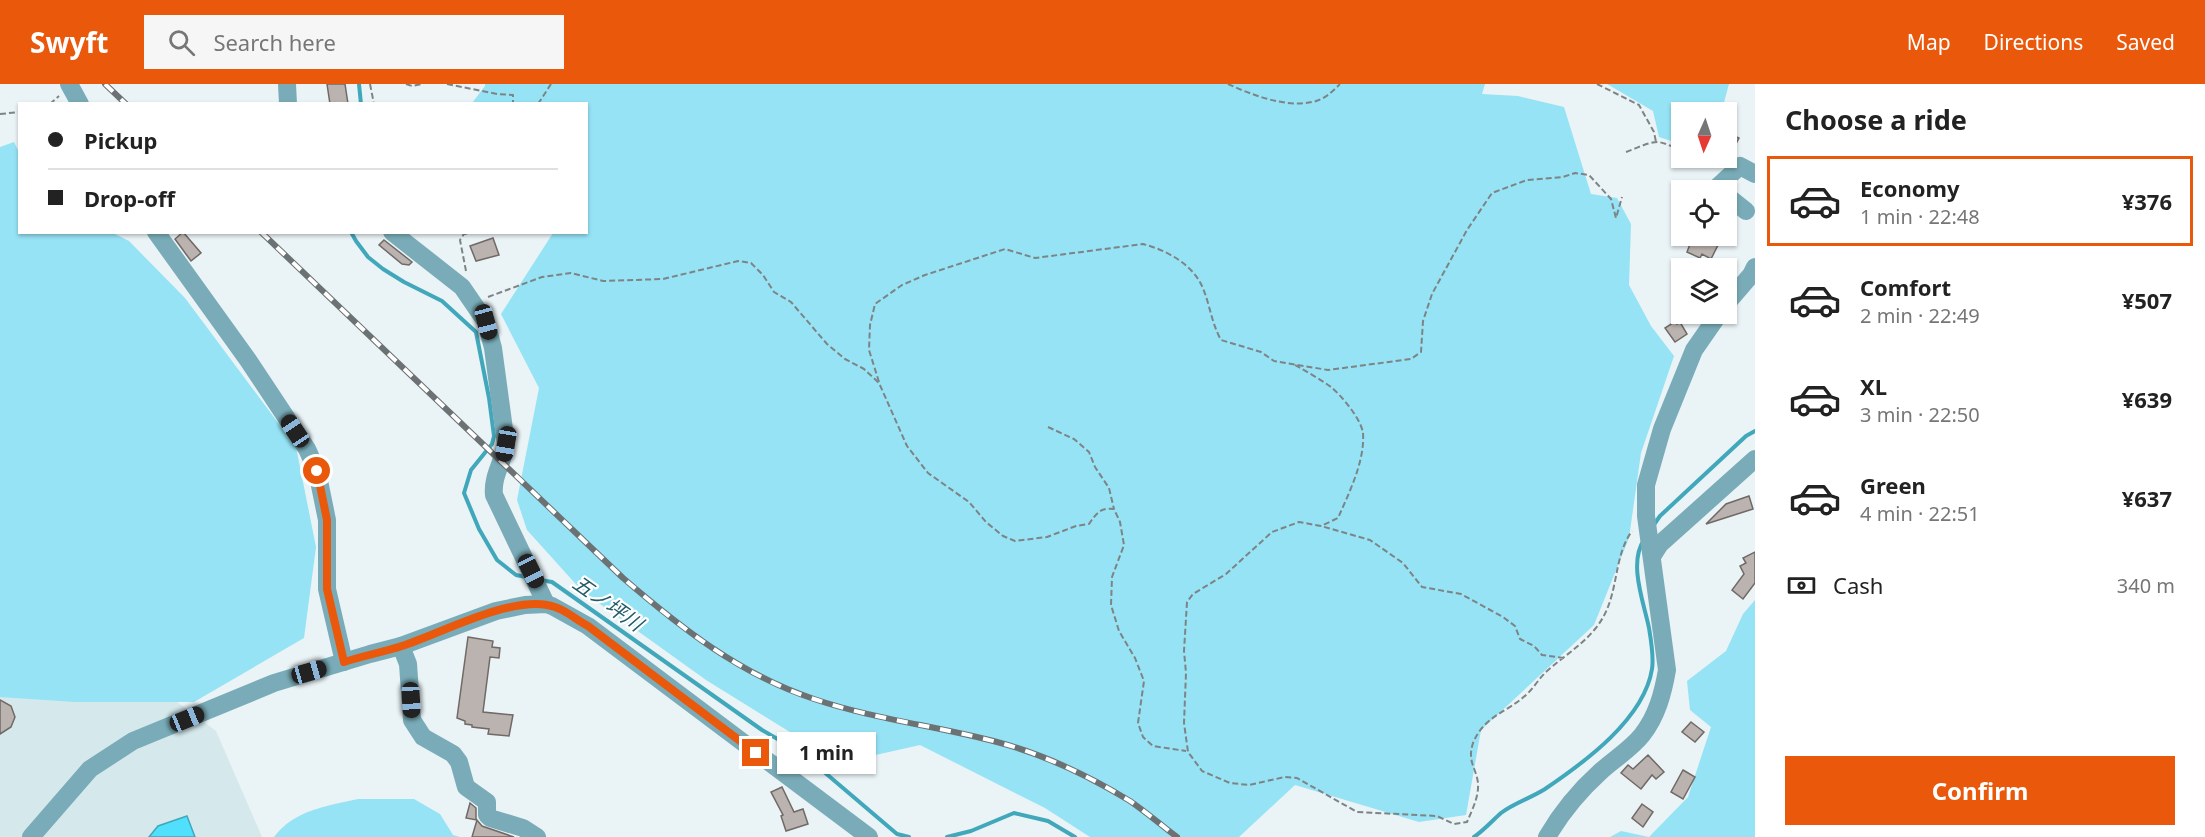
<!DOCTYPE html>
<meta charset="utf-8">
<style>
body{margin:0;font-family:"Noto Sans","Noto Sans JP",sans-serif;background:#f6f6f6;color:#222;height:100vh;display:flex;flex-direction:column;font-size:22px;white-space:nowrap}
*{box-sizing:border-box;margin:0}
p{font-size:20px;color:#767676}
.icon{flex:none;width:33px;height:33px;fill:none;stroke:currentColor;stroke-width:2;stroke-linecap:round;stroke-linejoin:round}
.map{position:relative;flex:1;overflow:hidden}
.panel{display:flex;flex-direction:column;background:#fff;width:450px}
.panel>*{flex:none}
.banner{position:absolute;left:18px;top:18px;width:570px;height:132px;border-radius:0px;box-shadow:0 2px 4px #0004;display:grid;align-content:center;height:132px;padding:0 30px;background:#fff}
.needle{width:39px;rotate:183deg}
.tools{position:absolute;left:1671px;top:18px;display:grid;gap:12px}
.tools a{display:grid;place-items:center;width:66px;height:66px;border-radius:0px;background:#fff;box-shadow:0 2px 4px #0004;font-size:30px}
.end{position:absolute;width:27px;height:27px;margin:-14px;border:8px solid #ea580c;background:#fff;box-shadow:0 0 0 3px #fff}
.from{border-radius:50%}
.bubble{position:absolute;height:42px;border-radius:0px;background:#fff;box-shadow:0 2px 4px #0004;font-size:20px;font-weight:700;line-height:42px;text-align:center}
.car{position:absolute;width:18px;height:36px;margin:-18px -9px;border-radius:8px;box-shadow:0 0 4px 2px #0007;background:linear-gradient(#222 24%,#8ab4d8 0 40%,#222 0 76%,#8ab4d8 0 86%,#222 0)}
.banner b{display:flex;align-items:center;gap:21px;height:57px;font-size:22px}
.banner b+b{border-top:2px solid #e0e0e0}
.banner i{width:15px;height:15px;background:#222}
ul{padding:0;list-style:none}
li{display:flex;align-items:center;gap:18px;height:90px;margin:0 12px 9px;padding:0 18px;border:3px solid transparent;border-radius:0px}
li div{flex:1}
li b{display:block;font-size:22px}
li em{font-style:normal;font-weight:700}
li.current{border-color:#ea580c}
li>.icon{width:54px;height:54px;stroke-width:1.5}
h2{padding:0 30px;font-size:27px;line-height:72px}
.pay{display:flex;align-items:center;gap:15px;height:66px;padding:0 30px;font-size:22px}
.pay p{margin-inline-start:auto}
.button{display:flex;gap:12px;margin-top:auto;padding:12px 30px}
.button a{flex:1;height:69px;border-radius:0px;background:#ea580c;color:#fff;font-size:24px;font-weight:700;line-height:69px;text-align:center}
header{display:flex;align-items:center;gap:36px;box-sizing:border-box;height:84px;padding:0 30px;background:#ea580c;color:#fff}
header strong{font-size:28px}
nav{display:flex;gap:33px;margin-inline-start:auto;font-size:21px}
.search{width:420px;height:54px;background:#f6f6f6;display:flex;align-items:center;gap:15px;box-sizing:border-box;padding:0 21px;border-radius:0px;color:#767676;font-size:22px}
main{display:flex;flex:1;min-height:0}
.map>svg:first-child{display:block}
.built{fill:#d5e8ec}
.green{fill:#96e3f5}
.water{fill:#50e0fd;stroke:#41a7bb;stroke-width:1.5}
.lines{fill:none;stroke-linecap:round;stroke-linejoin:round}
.stream{stroke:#41a7bb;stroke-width:4}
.building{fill:#bbb3af;stroke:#706965;stroke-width:1.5}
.path{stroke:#7d8485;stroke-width:2;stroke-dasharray:6 3;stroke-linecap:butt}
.minor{stroke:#79acb8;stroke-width:18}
.rail-casing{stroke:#6c7273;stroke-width:6}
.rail{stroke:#fff;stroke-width:4;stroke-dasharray:11;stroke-linecap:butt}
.route{stroke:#ea580c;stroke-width:8}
.labels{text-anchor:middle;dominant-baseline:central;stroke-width:4.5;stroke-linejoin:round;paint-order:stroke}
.water-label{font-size:20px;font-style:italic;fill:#225c68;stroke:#fff}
</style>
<header>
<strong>Swyft</strong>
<div class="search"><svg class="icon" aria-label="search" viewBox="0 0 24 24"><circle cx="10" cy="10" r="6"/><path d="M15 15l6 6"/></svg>Search here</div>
<nav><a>Map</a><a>Directions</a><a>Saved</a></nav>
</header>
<main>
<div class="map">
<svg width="1755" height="753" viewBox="0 0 1755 753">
<rect width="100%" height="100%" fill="#eaf3f6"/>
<polygon class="built" points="0,543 95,557 216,647 262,753 0,753"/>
<g class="green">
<polygon points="485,0 1485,0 1482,10 1518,12 1564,23 1591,110 1617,114 1631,140 1629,201 1651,242 1674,272 1641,369 1629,454 1594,541 1481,646 1466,731 1419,738 1295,701 1239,753 1090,753 1045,724 920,661 840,679 706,596 582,507 527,446 517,416 539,304 501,230 553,149 586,148 586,20 472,19 485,2"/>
<polygon points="1607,0 1729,0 1723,22 1716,28 1682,28 1681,58 1677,59 1659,53 1653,27"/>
<polygon points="14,58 19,68 20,148 113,149 129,157 185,214 296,363 316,463 304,554 194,618 75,618 0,613 0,63"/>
<polygon points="1755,516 1755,753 1610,753 1621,747 1649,753 1688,713 1711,643 1690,626 1687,597 1726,567 1743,530"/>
<path d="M 358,715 L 414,715 L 440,730 L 453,751 L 460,753 L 274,753 C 294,726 327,722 358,715 Z"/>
</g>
<polygon class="water" points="187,732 195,753 149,753 158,742"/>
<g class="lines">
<g class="stream">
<polyline points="359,0 361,20"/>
<polyline points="351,148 356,157 368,173 383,185 404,198 442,217 476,248 489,314 494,352 492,360 471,386 464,409 479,445 497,476 516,491 526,493"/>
<polyline points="1653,442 1660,432 1746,352 1755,347"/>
<polyline points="540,496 552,498 762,646 803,670 897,750 909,753"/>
<polyline points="947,753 971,747 1014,729 1048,737 1075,753"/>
<path d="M 1474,753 C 1484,746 1492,737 1501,729 C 1514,719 1531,714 1545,705 C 1585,678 1644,635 1652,585 C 1654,573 1651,556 1649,544 C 1644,519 1628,479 1644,456"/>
</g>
</g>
<g class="building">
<polygon points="327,0 345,0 348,20 330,20"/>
<polygon points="1726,48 1739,54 1726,78"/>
<polygon points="183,148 201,169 191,177 175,155"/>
<polygon points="1693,152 1703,152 1719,159 1711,175 1702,170 1700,174 1687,168"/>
<polygon points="493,154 499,171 476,177 470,162"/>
<polygon points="384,156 412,178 409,181 402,180 379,161"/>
<polygon points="1676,237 1677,240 1680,238 1687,250 1675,258 1665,244"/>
<polygon points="1749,412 1753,425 1706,440 1726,420"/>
<polygon points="1755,468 1755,499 1743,515 1732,506 1744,490 1740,482 1746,479 1743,474"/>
<polygon points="468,553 493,557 492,563 500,564 499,574 490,573 483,628 513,631 509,652 488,650 489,645 472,643 472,641 465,640 465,637 457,634"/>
<polygon points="0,616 11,622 15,633 11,643 0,650"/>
<polygon points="1691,638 1704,648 1695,658 1682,648"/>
<polygon points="1648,671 1664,688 1656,695 1652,691 1641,705 1621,689 1628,681 1633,685"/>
<polygon points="1683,686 1695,693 1683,715 1671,708"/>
<polygon points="782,703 794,728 803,725 808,740 786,747 781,732 783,731 771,708"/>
<polygon points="470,719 476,724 476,735 482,742 514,753 472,753 477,736 466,734"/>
<polygon points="1642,720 1653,728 1643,743 1632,734"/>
</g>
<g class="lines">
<g class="path">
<polyline points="370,0 374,20"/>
<polyline points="406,0 412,2 422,0"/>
<polyline points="447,0 497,10 513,11 513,20"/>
<path d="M 1228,0 C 1252,11 1286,24 1312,18 C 1324,16 1332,8 1340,0"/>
<polyline points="1597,0 1639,21 1654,48 1656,58"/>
<polyline points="50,20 59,12"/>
<polyline points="538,20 551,0"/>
<polyline points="0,30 20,28"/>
<path d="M 1626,68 C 1635,65 1648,58 1658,58 C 1667,59 1673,64 1682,65"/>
<polyline points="466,187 460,156 464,150 476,148"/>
<path d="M 488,213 L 542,193 L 571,189 L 603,197 L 663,195 L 738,177 L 751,179 L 763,191 L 774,208 L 791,218 L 827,260 L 845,275 L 864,285 L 879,299 L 907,362 L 928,389 L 969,418 L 986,438 L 1003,452 L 1015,457 L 1047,453 L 1076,442 L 1089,440 C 1096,430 1100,423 1114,425 L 1120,438 L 1124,461 L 1112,493 L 1111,521 L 1119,547 L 1135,574 L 1144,597 L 1138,639 L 1143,653 L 1153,662 L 1186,667"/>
<path d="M 1295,281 C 1307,288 1320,295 1331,303 C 1342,312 1361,335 1363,349 C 1365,377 1349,409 1338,434 L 1321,442"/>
<path d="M 879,298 L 869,266 L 870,241 L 875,220 L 902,201 L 925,191 L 1005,165 L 1035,174 L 1143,160 C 1166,166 1192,180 1202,202 C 1210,220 1211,238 1221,256 L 1261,268 L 1274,277 L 1328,286 L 1411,275 L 1421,268 L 1423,237 L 1432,210 L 1467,146 L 1492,109 L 1527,96 L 1563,93 L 1575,89 L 1589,91 L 1611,115 L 1616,134 L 1622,113"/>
<polyline points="1048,343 1074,355 1089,368 1095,383 1109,404 1114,425"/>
<path d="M 1564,574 L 1542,571 L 1534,562 L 1520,555 L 1515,542 L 1503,533 L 1461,510 L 1422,503 L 1403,479 L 1370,456 L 1321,442 L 1299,438 L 1272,448 L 1226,490 L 1193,510 L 1187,518 L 1184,567 L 1186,589 L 1184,639 L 1188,668 L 1202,687 L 1230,699 L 1249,701 L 1285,693 L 1297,694 L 1357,728 L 1437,732 L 1454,740 L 1467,738 C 1472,726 1479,713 1478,699 C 1476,683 1467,678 1473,659 C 1484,632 1506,629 1526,611 C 1534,604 1539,594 1547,587 C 1564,572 1581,562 1595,545 C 1621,514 1611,476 1632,447"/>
</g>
<g class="minor">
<polyline points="69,0 80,20"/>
<polyline points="287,0 288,20"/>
<polyline points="1714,106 1740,82 1755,90"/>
<polyline points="1726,111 1746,127"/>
<polyline points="156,148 248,276 307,365 317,387 327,436 327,505 344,578"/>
<path d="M 392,148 L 462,203 L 486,238 L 493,264 L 506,360 C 503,379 492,392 494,411 L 546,520"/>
<polyline points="1726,220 1751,191 1755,183"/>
<polyline points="1653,471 1660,460 1755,375"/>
<polyline points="401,562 408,580 412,636 423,653 453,670 459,678 466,703 487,718 487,731 490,734 523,744 537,753"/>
<polyline points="31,753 90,685 133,657 274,599 370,570 401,562 496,527 525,521 546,520 552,522 588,542 869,753"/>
<path d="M 1547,753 C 1561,729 1579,707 1600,688 C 1613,676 1631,665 1642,651 C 1657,632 1663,609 1667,586 L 1646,432 L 1646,401 L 1662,345 L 1694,266 L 1719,230"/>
</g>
<defs>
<g id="rail">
<polyline points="105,0 126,20"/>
<path d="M 261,148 L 623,494 C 681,544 741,591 814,615 C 873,635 937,642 997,658 C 1043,670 1089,692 1130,717 C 1146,728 1161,741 1177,753"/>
</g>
</defs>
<use href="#rail" class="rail-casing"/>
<use href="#rail" class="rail"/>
</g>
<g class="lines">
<path class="route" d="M 317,387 L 327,436 L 327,505 L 344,578 C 363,572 383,568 402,562 C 442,549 506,514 547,521 C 562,523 575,535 588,542 L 756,669"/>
</g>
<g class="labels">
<g class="water-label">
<text transform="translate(608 519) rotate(35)">五ノ坪川</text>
</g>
</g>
</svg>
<div class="tools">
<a><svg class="needle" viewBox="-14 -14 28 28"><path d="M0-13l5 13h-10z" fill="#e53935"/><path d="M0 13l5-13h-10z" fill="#767676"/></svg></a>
<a><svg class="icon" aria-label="locate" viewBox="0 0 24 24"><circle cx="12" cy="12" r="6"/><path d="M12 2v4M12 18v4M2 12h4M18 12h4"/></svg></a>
<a><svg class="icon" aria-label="layers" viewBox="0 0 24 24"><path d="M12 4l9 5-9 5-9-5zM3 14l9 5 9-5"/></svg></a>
</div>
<i class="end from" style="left:317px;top:387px"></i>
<i class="end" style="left:756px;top:669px"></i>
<div class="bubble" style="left:777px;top:648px;width:99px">1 min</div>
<i class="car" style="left:486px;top:238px;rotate:165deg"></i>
<i class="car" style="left:295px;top:347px;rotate:326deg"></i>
<i class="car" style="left:506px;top:360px;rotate:190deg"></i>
<i class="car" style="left:531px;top:487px;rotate:154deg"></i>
<i class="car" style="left:309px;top:588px;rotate:74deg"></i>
<i class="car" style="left:411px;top:616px;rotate:177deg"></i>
<i class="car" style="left:187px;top:635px;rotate:68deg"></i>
<div class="banner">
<b><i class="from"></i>Pickup</b>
<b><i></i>Drop-off</b>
</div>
</div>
<section class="panel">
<h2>Choose a ride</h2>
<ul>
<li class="current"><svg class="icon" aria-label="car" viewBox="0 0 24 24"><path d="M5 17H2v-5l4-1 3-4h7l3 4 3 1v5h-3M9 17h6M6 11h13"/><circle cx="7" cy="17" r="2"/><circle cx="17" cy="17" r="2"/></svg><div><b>Economy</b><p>1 min · 22:48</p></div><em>¥376</em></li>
<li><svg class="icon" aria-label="car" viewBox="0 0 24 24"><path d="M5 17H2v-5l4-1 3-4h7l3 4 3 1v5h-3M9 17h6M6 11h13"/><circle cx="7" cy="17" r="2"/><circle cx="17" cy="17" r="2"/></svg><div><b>Comfort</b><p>2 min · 22:49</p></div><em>¥507</em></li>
<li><svg class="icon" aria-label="car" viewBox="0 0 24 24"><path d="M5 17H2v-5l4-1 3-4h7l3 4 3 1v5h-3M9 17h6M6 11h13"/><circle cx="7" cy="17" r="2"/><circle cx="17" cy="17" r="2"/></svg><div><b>XL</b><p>3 min · 22:50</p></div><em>¥639</em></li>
<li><svg class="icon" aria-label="car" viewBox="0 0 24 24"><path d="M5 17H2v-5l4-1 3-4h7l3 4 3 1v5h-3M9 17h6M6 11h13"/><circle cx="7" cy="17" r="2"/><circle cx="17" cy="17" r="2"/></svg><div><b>Green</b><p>4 min · 22:51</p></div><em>¥637</em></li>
</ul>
<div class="pay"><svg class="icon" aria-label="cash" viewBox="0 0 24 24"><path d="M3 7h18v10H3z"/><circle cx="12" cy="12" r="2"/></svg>Cash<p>340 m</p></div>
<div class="button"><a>Confirm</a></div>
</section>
</main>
